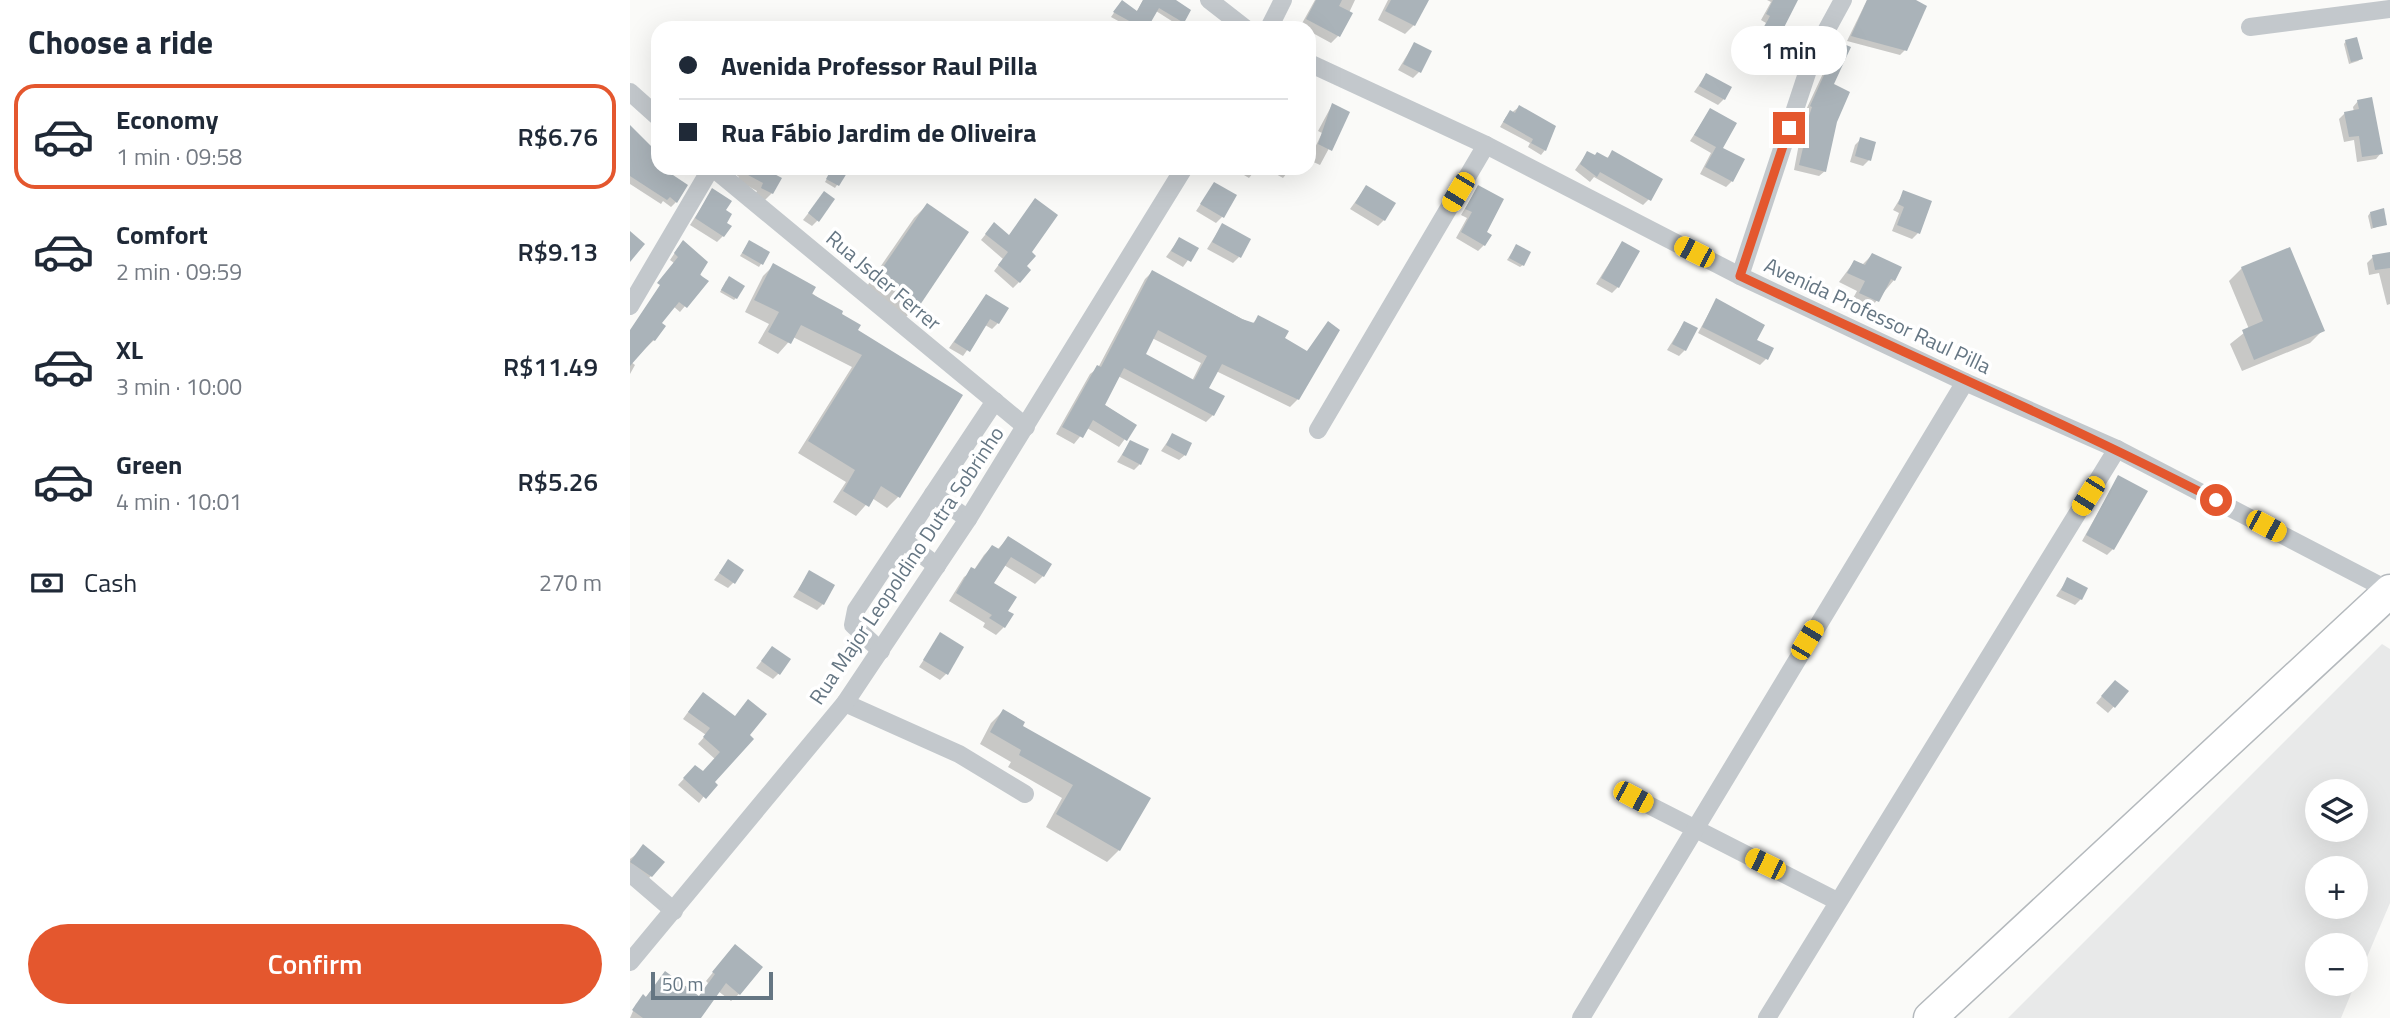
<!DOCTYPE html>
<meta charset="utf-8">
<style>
body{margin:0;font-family:"Titillium Web",sans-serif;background:#f2f2f3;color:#1f2937;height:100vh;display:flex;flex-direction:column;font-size:26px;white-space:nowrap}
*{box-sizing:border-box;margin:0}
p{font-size:23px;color:#747a83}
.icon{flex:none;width:38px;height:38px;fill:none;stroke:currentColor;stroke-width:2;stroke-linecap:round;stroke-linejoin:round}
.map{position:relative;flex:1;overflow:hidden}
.side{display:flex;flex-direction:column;background:#fff;width:630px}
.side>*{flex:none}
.guide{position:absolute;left:21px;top:21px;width:665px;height:154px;border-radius:21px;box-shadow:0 7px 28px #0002;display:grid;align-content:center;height:154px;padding:0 28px;background:#fff}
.fabs{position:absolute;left:1675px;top:779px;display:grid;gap:14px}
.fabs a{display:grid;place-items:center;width:63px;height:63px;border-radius:50%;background:#fff;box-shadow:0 7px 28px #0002;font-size:35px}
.scale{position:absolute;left:21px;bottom:18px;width:122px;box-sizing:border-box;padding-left:7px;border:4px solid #657683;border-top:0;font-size:19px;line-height:24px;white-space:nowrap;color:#657683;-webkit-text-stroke:5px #fff;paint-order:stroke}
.end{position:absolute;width:32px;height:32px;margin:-16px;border:9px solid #e4572e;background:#fff;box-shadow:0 0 0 4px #fff}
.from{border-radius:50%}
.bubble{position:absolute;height:49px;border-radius:24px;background:#fff;box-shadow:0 7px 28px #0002;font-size:23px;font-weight:600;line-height:49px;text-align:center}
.car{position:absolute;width:21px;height:42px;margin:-21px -10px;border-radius:9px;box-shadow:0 0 5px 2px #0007;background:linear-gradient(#f5c518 24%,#345 0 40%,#f5c518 0 76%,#345 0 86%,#f5c518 0)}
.guide b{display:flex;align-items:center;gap:24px;height:66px;font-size:26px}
.guide b+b{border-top:2px solid #e0e1e3}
.guide i{width:18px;height:18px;background:#1f2937}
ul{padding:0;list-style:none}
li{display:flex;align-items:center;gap:21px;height:105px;margin:0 14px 10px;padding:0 14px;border:4px solid transparent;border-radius:21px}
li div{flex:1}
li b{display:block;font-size:26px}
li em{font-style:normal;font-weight:600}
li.on{border-color:#e4572e}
li>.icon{width:63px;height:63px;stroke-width:1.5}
h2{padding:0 28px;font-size:32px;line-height:84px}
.pay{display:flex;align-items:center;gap:18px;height:77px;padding:0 28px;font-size:26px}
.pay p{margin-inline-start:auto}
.button{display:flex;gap:14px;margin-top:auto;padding:14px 28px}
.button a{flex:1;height:80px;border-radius:42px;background:#e4572e;color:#fff;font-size:28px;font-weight:600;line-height:80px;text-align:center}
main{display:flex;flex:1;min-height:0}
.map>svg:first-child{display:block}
.built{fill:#e8e9e9;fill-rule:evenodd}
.shadow{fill:#0003;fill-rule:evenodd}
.building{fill:#aab3b9;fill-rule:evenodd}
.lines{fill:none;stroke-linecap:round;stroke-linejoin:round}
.highway-casing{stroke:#b4b9bd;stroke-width:35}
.street{stroke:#c3c8cc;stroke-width:18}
.highway{stroke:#fff;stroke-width:32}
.route{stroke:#e4572e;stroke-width:9}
.labels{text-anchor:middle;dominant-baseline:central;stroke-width:7;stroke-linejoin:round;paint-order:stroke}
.street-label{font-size:21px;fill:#657683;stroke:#fff}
</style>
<main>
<section class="side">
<h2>Choose a ride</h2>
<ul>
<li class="on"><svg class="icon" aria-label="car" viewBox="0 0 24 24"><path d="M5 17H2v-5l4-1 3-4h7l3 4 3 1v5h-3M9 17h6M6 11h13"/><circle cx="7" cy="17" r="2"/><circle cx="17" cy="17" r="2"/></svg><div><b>Economy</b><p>1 min · 09:58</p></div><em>R$6.76</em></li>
<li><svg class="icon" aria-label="car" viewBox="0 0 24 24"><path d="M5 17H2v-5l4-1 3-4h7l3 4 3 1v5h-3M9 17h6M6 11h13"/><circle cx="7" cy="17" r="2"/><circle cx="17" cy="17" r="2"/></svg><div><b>Comfort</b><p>2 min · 09:59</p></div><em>R$9.13</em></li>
<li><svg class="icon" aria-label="car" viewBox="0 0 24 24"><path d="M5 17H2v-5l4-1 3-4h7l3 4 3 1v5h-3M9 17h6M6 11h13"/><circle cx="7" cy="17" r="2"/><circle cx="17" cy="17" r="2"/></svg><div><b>XL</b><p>3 min · 10:00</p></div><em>R$11.49</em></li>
<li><svg class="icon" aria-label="car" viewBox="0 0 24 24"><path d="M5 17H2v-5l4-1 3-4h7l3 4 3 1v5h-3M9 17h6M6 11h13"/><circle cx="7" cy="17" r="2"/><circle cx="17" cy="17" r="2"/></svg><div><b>Green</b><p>4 min · 10:01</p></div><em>R$5.26</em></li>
</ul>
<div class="pay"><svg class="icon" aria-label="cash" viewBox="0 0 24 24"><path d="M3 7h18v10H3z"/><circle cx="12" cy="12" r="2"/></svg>Cash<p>270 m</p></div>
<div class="button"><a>Confirm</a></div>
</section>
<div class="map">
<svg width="1760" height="1018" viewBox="0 0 1760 1018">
<rect width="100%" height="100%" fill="#fafaf8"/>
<path class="built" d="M 1752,644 L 1760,649 L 1760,903 L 1726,983 L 1726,945 L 1687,945 L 1687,984 L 1725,984 L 1711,1018 L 1378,1018 ZM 1687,791 L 1726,791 L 1726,830 L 1687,830 ZM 1687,868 L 1726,868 L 1726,906 L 1687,906 Z"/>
<g class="shadow">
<polygon points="513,0 544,0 552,22 548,25 526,11 519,23 526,28 501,28 481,17 488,7 506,13"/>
<polygon points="685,0 725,0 708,36 701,43 679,31 679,28 670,27"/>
<polygon points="758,0 797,0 784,25 775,34 748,20"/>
<polygon points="1137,0 1166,0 1135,54 1122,47 1136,23 1131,20 1141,2"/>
<polygon points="1237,0 1282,0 1275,50 1270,55 1217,41"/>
<polygon points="1716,41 1731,59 1728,61 1719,64 1714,44"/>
<polygon points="784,44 789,72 783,78 768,70"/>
<polygon points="1210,44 1202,85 1206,122 1195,171 1189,176 1164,170 1175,112 1204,50"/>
<polygon points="1076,75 1094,99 1088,105 1064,92"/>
<polygon points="1728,101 1751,153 1746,159 1727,162 1724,140 1714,142 1709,119 1715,113 1724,112 1723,107"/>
<polygon points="702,105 718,113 690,165 679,160 692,133 688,131"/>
<polygon points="889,107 915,150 911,155 898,147 900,143 870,127 876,117"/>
<polygon points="1080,110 1102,181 1096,187 1070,174 1081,153 1060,141"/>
<polygon points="0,128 23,150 28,148 28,168 46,168 41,175 46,202 41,207 33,201 31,204 0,184"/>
<polygon points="1231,139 1239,160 1233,166 1220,162 1225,145"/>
<polygon points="957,153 976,159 982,153 1019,199 1013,205 964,177 960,182 945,170"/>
<polygon points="97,168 135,168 142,193 134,201 124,196 127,191 107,180 109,177"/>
<polygon points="203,168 214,174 205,188 195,182"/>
<polygon points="602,168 627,168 619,178"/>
<polygon points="635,168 661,168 653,178"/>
<polygon points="584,184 592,217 586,223 566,211"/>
<polygon points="736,187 754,220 748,226 720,209"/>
<polygon points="848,187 855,232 854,245 848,251 826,238 837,218 831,215"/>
<polygon points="82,191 94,223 93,236 87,242 60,225"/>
<polygon points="1274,192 1288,233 1282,239 1262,231 1269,213 1263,210"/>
<polygon points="194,193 188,220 182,226 173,220"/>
<polygon points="297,205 337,233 288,304 276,317 235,289 284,218"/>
<polygon points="1740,213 1755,224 1741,229 1738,216"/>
<polygon points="592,225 609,257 603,263 577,249"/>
<polygon points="359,230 400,252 389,282 383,288 364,271 373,259 351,240"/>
<polygon points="549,239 566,249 553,267 536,257"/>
<polygon points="992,243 988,287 982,293 966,284"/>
<polygon points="117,245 138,253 129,267 110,256"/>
<polygon points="886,246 893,265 890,267 877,260"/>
<polygon points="48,248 76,281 50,312 43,306 29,324 24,340 1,362 5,365 0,374 0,331 37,287 44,263 40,260"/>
<polygon points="1760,254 1760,304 1757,305 1749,273 1739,275 1737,263 1743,257"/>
<polygon points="1242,255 1264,280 1238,311 1221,302 1227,291 1209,282 1224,262 1233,264"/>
<polygon points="144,265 210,314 226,330 331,396 268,497 257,508 242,498 226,516 203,502 216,482 168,453 222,367 163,337 148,354 128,343 139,324 115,312 133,276"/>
<polygon points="1612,268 1692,331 1680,343 1612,371 1600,344 1619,329 1599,281"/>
<path d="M 522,272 L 622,324 L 629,317 L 653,339 L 676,353 L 698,324 L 668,399 L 660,407 L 586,371 L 577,389 L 583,415 L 576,422 L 488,376 L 472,403 L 505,425 L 489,447 L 457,428 L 444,444 L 426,434 L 460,374 L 468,368 L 515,279 ZM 522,338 L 571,363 L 562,381 L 513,355 Z"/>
<polygon points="96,281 106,298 104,300 90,292"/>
<polygon points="356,296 368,323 362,329 355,325 333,356 319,348"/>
<polygon points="1086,300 1125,341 1136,359 1130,365 1068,333"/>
<polygon points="1054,323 1055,350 1049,356 1037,350"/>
<polygon points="542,435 555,455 549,460 531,451"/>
<polygon points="500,442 510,464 504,470 487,462"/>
<polygon points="1488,477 1483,549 1477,555 1452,541"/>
<polygon points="378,538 413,576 405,584 374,565 361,583 376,611 374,627 366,635 353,627 355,623 319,601 334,577 344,570 354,555 362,547 367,550"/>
<polygon points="98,561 104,582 98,588 84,580"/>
<polygon points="179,573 193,604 187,610 163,597"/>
<polygon points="1437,580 1451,599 1445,605 1426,596"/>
<polygon points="310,635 316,674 310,680 289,667"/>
<polygon points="142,648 149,673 143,679 126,668"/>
<polygon points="1479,688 1497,692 1478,713 1466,703"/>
<polygon points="67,700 117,736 69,803 48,785 65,767 72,774 85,759 68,744 76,735 53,719"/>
<polygon points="373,711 391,726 518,798 489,850 477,862 416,827 432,798 378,767 381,762 350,744 361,723"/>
<polygon points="8,853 21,876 15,882 0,870 0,859"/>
<polygon points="98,954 109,994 101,1001 88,991 69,1018 0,1018 6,1004 15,998 35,974 68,998 78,983 76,981"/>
</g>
<g class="building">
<polygon points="492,0 507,11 513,0 546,0 561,10 554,23 529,8 521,22 529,28 512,28 483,12"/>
<polygon points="686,0 712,0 709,6 723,13 710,37 676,19"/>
<polygon points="761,0 799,0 785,26 755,11"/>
<polygon points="1143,0 1168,0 1143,49 1127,40 1140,16 1136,14"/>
<polygon points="1237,0 1286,0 1297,6 1277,51 1221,36"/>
<polygon points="1727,37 1733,59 1721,62 1715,40"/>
<polygon points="784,42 802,51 791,73 773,64"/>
<polygon points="1209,42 1221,47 1204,84 1220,92 1207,122 1196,172 1169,165 1176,135 1173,134 1182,107 1180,106"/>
<polygon points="1076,73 1102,87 1095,100 1069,86"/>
<polygon points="1742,97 1753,154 1732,157 1729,136 1719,137 1714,112 1729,109 1727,100"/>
<polygon points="702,103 720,112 702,151 688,144"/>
<polygon points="889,105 926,126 916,151 901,143 903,139 873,122 880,110 885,113"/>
<polygon points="1080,108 1107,123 1093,148 1115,159 1103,182 1075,167 1086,147 1064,135"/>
<polygon points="0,125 28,153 28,168 50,168 43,175 58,185 47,203 40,197 37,200 0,176"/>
<polygon points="1230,137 1246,142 1241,161 1225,156"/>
<polygon points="982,150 1033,179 1021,201 970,172 967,177 950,164 957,151 965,155 967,152 978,158"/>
<polygon points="105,168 133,168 152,178 143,194 131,188 133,183"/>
<polygon points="202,168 217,173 209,186 196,179"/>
<polygon points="584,182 607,195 594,218 570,204"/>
<polygon points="736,185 766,203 755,221 725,203"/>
<polygon points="848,185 874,199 857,232 862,235 855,246 831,232 842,212 835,209"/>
<polygon points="82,188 102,201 96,210 102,214 97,223 102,226 94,237 65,218"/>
<polygon points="1273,190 1302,201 1290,234 1267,225 1274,207 1268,204"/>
<polygon points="194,191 205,199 189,222 178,213"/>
<polygon points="405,198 428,215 402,252 406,256 397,266 401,270 390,283 368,265 378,252 355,234 364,222 379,235"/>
<polygon points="297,203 339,232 290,305 247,276"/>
<polygon points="1754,208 1757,225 1743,228 1740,212"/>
<polygon points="592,223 621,239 611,258 582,242"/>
<polygon points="0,231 15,244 0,262"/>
<polygon points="549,237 569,248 561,262 541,251"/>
<polygon points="53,240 78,262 70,275 79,281 57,308 49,302 32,323 36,326 25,341 23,340 0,366 0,330 30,285 27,283 48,257 44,253"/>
<polygon points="119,240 140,252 133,265 112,253"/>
<polygon points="992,241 1010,251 989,288 971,278"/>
<polygon points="886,244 901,252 894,266 879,258"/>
<polygon points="1660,247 1695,331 1624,360 1612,330 1633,321 1611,267"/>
<polygon points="1760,252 1760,268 1745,270 1742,255"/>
<polygon points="1242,253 1272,267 1265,281 1261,279 1249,302 1229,293 1235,281 1217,273 1224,260 1235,265"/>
<polygon points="143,263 186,287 182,294 213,311 212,314 231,325 228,330 333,395 270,498 251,486 239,507 213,491 225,470 178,441 232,355 171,325 161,344 138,332 149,312 124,300"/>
<path d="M 522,270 L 612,319 L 624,323 L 628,315 L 659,331 L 655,338 L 677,351 L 698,321 L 710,330 L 669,400 L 592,364 L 579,388 L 595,396 L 584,416 L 494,368 L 475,405 L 507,425 L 497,441 L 463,420 L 453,438 L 432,427 L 467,365 L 471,367 ZM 528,330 L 577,356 L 564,380 L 516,354 Z"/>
<polygon points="99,276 115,286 107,299 91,290"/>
<polygon points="356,294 379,308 369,324 360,319 340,352 324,342"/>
<polygon points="1086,298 1135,325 1127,340 1144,348 1138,360 1072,327"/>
<polygon points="1054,321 1068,328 1056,351 1042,344"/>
<polygon points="542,433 562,443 556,456 536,445"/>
<polygon points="500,440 519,449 511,465 492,455"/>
<polygon points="1488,475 1518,491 1484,550 1456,535"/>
<polygon points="378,536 422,564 414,577 381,557 364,583 387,597 378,611 384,614 375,628 359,618 362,615 326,593 341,567 345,569 362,545 369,549"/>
<polygon points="98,559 114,570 105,584 89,573"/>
<polygon points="179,570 205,585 194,605 168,590"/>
<polygon points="1437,577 1458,588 1452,600 1431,590"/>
<polygon points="310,632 334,647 318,675 293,660"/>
<polygon points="142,646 161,659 150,675 131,661"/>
<polygon points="1485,680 1499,691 1485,708 1471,696"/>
<polygon points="73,692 105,716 118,699 137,714 120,735 124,739 85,782 88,785 76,799 53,778 65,765 73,771 90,752 73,737 80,728 58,712"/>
<polygon points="373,709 395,722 393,726 521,798 490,851 426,814 443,785 389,755 391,750 360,732"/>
<polygon points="13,844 35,862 22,877 0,862"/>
<polygon points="105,944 133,967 110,995 96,983 71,1018 13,1018 2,1010 13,994 16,997 35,971 69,996 85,974 82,972"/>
</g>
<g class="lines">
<defs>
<polyline id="highway" points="1300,1018 1760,591"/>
</defs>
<use href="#highway" class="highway-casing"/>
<g class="street">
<polyline points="579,0 615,28"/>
<polyline points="1620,27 1760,9"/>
<polyline points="639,28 653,0"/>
<polyline points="679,63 856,145 1110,276 1335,382 1487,449 1760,591"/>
<polyline points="0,92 28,117"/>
<polyline points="83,168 396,427"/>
<polyline points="1110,276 1183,55 1213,0"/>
<polyline points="0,306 81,168"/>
<polyline points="688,430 856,145"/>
<polyline points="303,494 338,519"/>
<polyline points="273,540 307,566"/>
<polyline points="251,651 223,625 226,610 365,401"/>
<polyline points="215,703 329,754 395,794"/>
<polyline points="1003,797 1207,901"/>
<polyline points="0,873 44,911"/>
<polyline points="0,962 215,703 338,519 554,168"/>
<polyline points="951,1018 1335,382"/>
<polyline points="1137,1018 1487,449"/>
</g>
<use href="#highway" class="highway"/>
</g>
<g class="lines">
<path class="route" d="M 1159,128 L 1110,276 C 1269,351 1430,420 1586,500"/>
</g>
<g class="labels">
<g class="street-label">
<text transform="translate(254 280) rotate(40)">Rua Jsder Ferrer</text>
<text transform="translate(1248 315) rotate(25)">Avenida Professor Raul Pilla</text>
<text transform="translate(276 565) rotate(-56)">Rua Major Leopoldino Dutra Sobrinho</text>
</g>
</g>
</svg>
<div class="fabs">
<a><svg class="icon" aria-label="layers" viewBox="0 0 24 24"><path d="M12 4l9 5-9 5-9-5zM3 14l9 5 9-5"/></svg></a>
<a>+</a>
<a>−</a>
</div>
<div class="scale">50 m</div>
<i class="end from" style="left:1586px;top:500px"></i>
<i class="end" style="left:1159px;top:128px"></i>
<div class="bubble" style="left:1101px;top:26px;width:116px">1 min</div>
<i class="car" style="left:828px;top:192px;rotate:211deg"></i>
<i class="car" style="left:1064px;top:252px;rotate:297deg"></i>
<i class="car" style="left:1458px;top:496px;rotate:212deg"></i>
<i class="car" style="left:1636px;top:526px;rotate:118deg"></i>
<i class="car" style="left:1177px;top:640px;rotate:31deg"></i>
<i class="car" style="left:1003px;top:797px;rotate:118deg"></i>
<i class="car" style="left:1135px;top:864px;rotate:296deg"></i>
<div class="guide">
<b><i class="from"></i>Avenida Professor Raul Pilla</b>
<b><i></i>Rua Fábio Jardim de Oliveira</b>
</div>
</div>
</main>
